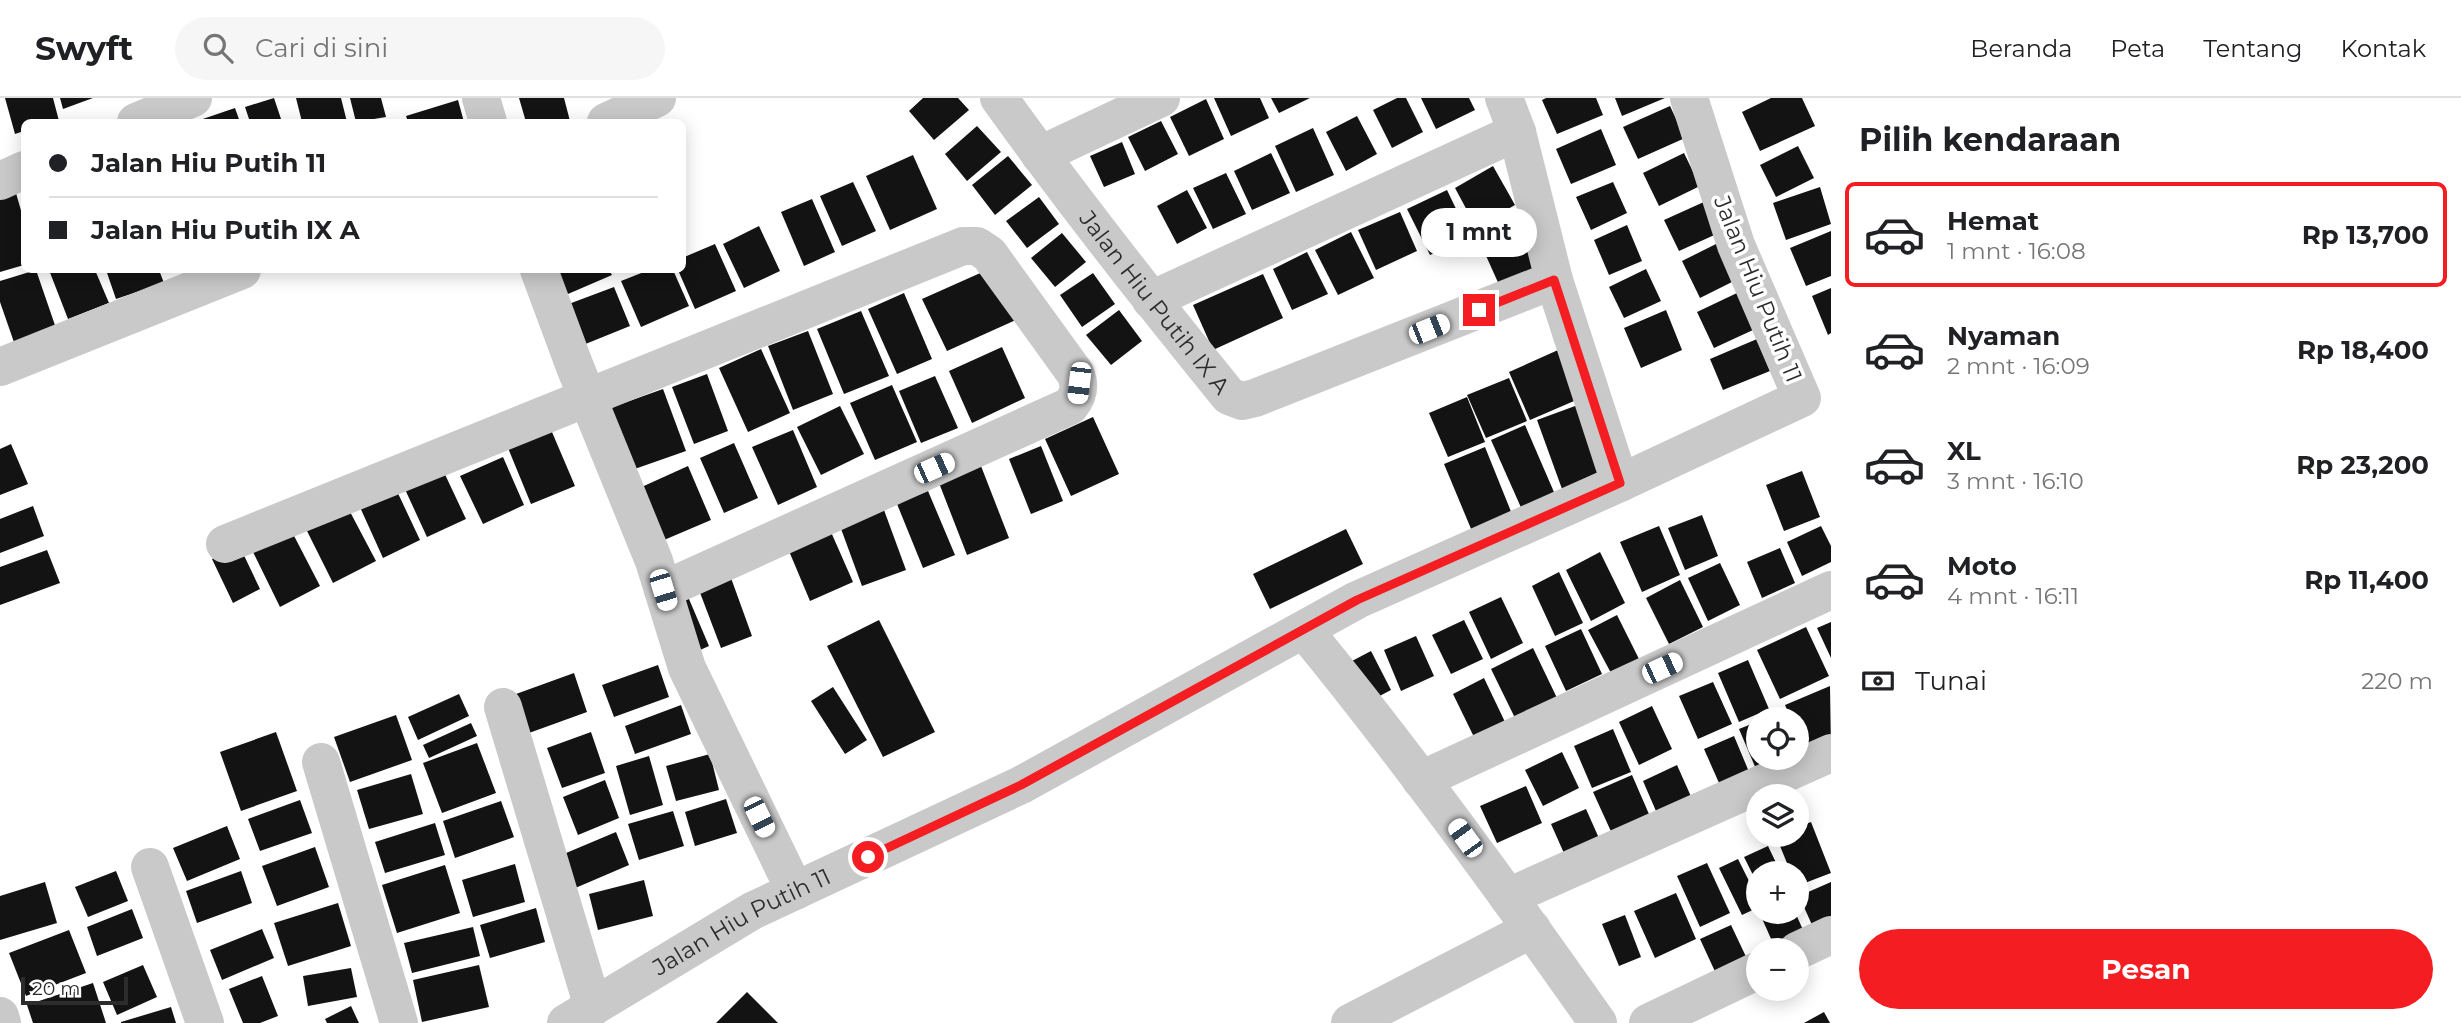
<!DOCTYPE html>
<html lang="id">
<meta charset="utf-8">
<style>
body{margin:0;font-family:Montserrat,sans-serif;background:#f6f6f6;color:#202124;height:100vh;display:flex;flex-direction:column;font-size:26px;white-space:nowrap}
*{box-sizing:border-box;margin:0}
p{font-size:23px;color:#757577}
.icon{flex:none;width:38px;height:38px;fill:none;stroke:currentColor;stroke-width:2;stroke-linecap:round;stroke-linejoin:round}
.map{position:relative;flex:1;overflow:hidden}
.drawer{display:flex;flex-direction:column;background:#fff;width:630px}
.drawer>*{flex:none}
.banner{position:absolute;left:21px;top:21px;width:665px;height:154px;border-radius:10px;box-shadow:0 4px 18px #0003;display:grid;align-content:center;height:154px;padding:0 28px;background:#fff}
.controls{position:absolute;left:1746px;top:609px;display:grid;gap:14px}
.controls a{display:grid;place-items:center;width:63px;height:63px;border-radius:50%;background:#fff;box-shadow:0 4px 18px #0003;font-size:35px}
.scale{position:absolute;left:21px;bottom:18px;width:107px;box-sizing:border-box;padding-left:7px;border:4px solid #2c2c2c;border-top:0;font-size:19px;line-height:24px;white-space:nowrap;color:#2c2c2c;-webkit-text-stroke:5px #fff;paint-order:stroke}
.end{position:absolute;width:32px;height:32px;margin:-16px;border:9px solid #f41d21;background:#fff;box-shadow:0 0 0 4px #fff}
.from{border-radius:50%}
.bubble{position:absolute;height:49px;border-radius:24px;background:#fff;box-shadow:0 4px 18px #0003;font-size:23px;font-weight:700;line-height:49px;text-align:center}
.car{position:absolute;width:21px;height:42px;margin:-21px -10px;border-radius:9px;box-shadow:0 0 5px 2px #0007;background:linear-gradient(#fff 24%,#345 0 40%,#fff 0 76%,#345 0 86%,#fff 0)}
.banner b{display:flex;align-items:center;gap:24px;height:66px;font-size:26px}
.banner b+b{border-top:2px solid #e0e0e0}
.banner i{width:18px;height:18px;background:#202124}
ul{padding:0;list-style:none}
li{display:flex;align-items:center;gap:21px;height:105px;margin:0 14px 10px;padding:0 14px;border:4px solid transparent;border-radius:10px}
li div{flex:1}
li b{display:block;font-size:26px}
li em{font-style:normal;font-weight:700}
li.on{border-color:#f41d21}
li>.icon{width:63px;height:63px;stroke-width:1.5}
h2{padding:0 28px;font-size:32px;line-height:84px}
.pay{display:flex;align-items:center;gap:18px;height:77px;padding:0 28px;font-size:26px}
.pay p{margin-inline-start:auto}
.action{display:flex;gap:14px;margin-top:auto;padding:14px 28px}
.action a{flex:1;height:80px;border-radius:42px;background:#f41d21;color:#fff;font-size:28px;font-weight:700;line-height:80px;text-align:center}
header{display:flex;align-items:center;gap:42px;box-sizing:border-box;height:98px;padding:0 35px;background:#fff;border-bottom:2px solid #e0e0e0}
header strong{font-size:33px}
nav{display:flex;gap:38px;margin-inline-start:auto;font-size:24px}
.search{width:490px;height:63px;background:#f6f6f6;display:flex;align-items:center;gap:18px;box-sizing:border-box;padding:0 24px;border-radius:38px;color:#757577;font-size:26px}
main{display:flex;flex:1;min-height:0}
.map>svg:first-child{display:block}
.building{fill:#131313}
.lines{fill:none;stroke-linecap:round;stroke-linejoin:round}
.minor{stroke:#c9c9c9;stroke-width:38}
.route{stroke:#f41d21;stroke-width:9}
.labels{text-anchor:middle;dominant-baseline:central;stroke-width:7;stroke-linejoin:round;paint-order:stroke}
.street-label{font-size:23px;fill:#2c2c2c;stroke:#fff}
</style>
<header>
<strong>Swyft</strong>
<div class="search"><svg class="icon" aria-label="search" viewBox="0 0 24 24"><circle cx="10" cy="10" r="6"/><path d="M15 15l6 6"/></svg>Cari di sini</div>
<nav><a>Beranda</a><a>Peta</a><a>Tentang</a><a>Kontak</a></nav>
</header>
<main>
<div class="map">
<svg width="1831" height="925" viewBox="0 0 1831 925">
<rect width="100%" height="100%" fill="#fff"/>
<g class="building">
<polygon points="5,0 53,0 59,23 24,24 24,33 15,36"/>
<polygon points="60,0 93,0 63,11"/>
<polygon points="274,0 282,24 250,24 245,9"/>
<polygon points="296,0 341,0 347,24 302,24"/>
<polygon points="350,0 381,0 386,19 356,24"/>
<polygon points="519,0 564,0 570,23 526,24"/>
<polygon points="923,0 958,0 969,12 934,42 909,13"/>
<polygon points="1214,0 1260,0 1269,20 1231,38"/>
<polygon points="1271,0 1310,0 1279,15"/>
<polygon points="1397,0 1406,0 1423,34 1392,50 1373,12"/>
<polygon points="1421,0 1469,0 1475,12 1436,31"/>
<polygon points="1546,0 1596,0 1603,17 1557,36 1542,2"/>
<polygon points="1615,0 1665,0 1622,18"/>
<polygon points="1771,0 1802,0 1815,28 1760,53 1742,14"/>
<polygon points="1206,1 1224,41 1189,58 1170,19"/>
<polygon points="458,2 464,24 408,24 406,18"/>
<polygon points="1670,8 1685,40 1638,61 1623,29"/>
<polygon points="235,10 240,24 194,24"/>
<polygon points="1357,18 1377,56 1346,73 1326,34"/>
<polygon points="1161,23 1178,56 1145,73 1128,39"/>
<polygon points="977,28 1001,54 967,83 945,56"/>
<polygon points="1313,30 1334,77 1296,94 1275,48"/>
<polygon points="1601,31 1616,67 1571,86 1556,51"/>
<polygon points="1122,44 1135,76 1104,89 1090,58"/>
<polygon points="1798,48 1814,80 1776,99 1760,67"/>
<polygon points="1271,55 1290,95 1252,112 1234,73"/>
<polygon points="1684,55 1700,88 1659,108 1643,75"/>
<polygon points="913,57 937,111 890,132 866,78"/>
<polygon points="1008,58 1032,87 995,117 972,87"/>
<polygon points="1493,68 1515,107 1476,129 1455,90"/>
<polygon points="1226,75 1246,116 1213,131 1193,90"/>
<polygon points="853,84 876,133 842,148 820,98"/>
<polygon points="1613,84 1627,115 1591,132 1576,99"/>
<polygon points="1820,89 1831,126 1786,142 1773,105"/>
<polygon points="1187,92 1207,130 1177,146 1157,108"/>
<polygon points="1447,92 1469,138 1430,157 1407,111"/>
<polygon points="16,95 24,123 24,167 0,174 0,100"/>
<polygon points="1039,99 1059,126 1027,150 1006,123"/>
<polygon points="812,101 835,154 804,168 781,114"/>
<polygon points="1706,103 1721,134 1679,153 1664,122"/>
<polygon points="1400,114 1417,153 1376,172 1358,132"/>
<polygon points="1627,127 1642,163 1609,177 1594,142"/>
<polygon points="759,128 780,173 744,190 723,146"/>
<polygon points="1527,132 1548,180 1505,200 1483,151"/>
<polygon points="1831,133 1831,178 1806,188 1790,150"/>
<polygon points="1351,134 1374,180 1338,197 1315,152"/>
<polygon points="1062,135 1086,164 1055,189 1031,160"/>
<polygon points="1718,145 1736,182 1700,200 1682,163"/>
<polygon points="715,146 736,193 695,211 678,172 682,172 682,160"/>
<polygon points="1307,154 1328,196 1292,212 1273,171"/>
<polygon points="996,168 1020,220 947,253 922,201"/>
<polygon points="1646,171 1661,203 1624,220 1609,189"/>
<polygon points="36,172 58,236 16,250 0,204 0,183"/>
<polygon points="49,172 95,172 109,205 68,221"/>
<polygon points="106,172 159,172 164,185 116,201"/>
<polygon points="549,172 609,172 612,177 561,199"/>
<polygon points="649,172 673,172 689,208 641,229 621,183"/>
<polygon points="1093,175 1115,206 1082,229 1060,197"/>
<polygon points="1263,176 1283,220 1213,252 1193,207"/>
<polygon points="614,189 630,228 583,247 566,207"/>
<polygon points="1831,190 1831,235 1828,237 1812,198"/>
<polygon points="904,195 932,261 897,276 868,211"/>
<polygon points="1737,195 1753,232 1714,250 1697,214"/>
<polygon points="1119,212 1142,243 1111,267 1086,237"/>
<polygon points="1666,212 1682,252 1641,270 1624,230"/>
<polygon points="861,213 889,278 844,296 817,231"/>
<polygon points="808,233 833,296 793,312 768,248"/>
<polygon points="1757,241 1770,273 1723,292 1710,261"/>
<polygon points="1567,248 1588,297 1530,322 1509,274"/>
<polygon points="1002,249 1025,300 972,325 949,273"/>
<polygon points="761,251 790,315 748,334 719,270"/>
<polygon points="707,276 728,333 694,346 672,289"/>
<polygon points="935,278 958,330 921,345 899,293"/>
<polygon points="1509,280 1527,323 1486,340 1467,297"/>
<polygon points="892,287 917,344 875,362 850,305"/>
<polygon points="663,291 686,353 629,373 607,311"/>
<polygon points="1467,299 1485,344 1448,359 1429,315"/>
<polygon points="1586,304 1615,384 1566,402 1537,322"/>
<polygon points="840,308 864,356 821,377 797,329"/>
<polygon points="1093,319 1119,376 1071,398 1045,341"/>
<polygon points="549,327 575,388 531,406 506,345"/>
<polygon points="1525,327 1560,408 1527,423 1491,342"/>
<polygon points="793,332 817,389 778,407 752,349"/>
<polygon points="734,345 758,400 724,415 700,360"/>
<polygon points="11,346 28,386 0,397 0,351"/>
<polygon points="1041,348 1063,403 1031,416 1009,361"/>
<polygon points="1485,349 1514,421 1474,438 1444,366"/>
<polygon points="503,359 524,407 483,426 460,378"/>
<polygon points="688,368 711,422 657,445 635,392"/>
<polygon points="981,368 1009,440 967,457 939,385"/>
<polygon points="442,370 466,421 427,439 403,387"/>
<polygon points="1802,373 1820,419 1784,433 1766,387"/>
<polygon points="395,389 420,442 383,460 359,407"/>
<polygon points="928,393 955,457 923,470 897,406"/>
<polygon points="33,408 44,438 0,455 0,421"/>
<polygon points="348,410 376,463 333,485 306,431"/>
<polygon points="884,412 906,472 862,488 840,428"/>
<polygon points="1702,417 1718,458 1685,472 1668,430"/>
<polygon points="1659,428 1680,477 1642,494 1620,444"/>
<polygon points="1821,428 1831,448 1831,464 1802,478 1787,444"/>
<polygon points="1346,431 1363,466 1270,511 1253,476"/>
<polygon points="291,432 320,488 280,509 252,452"/>
<polygon points="831,434 853,484 810,503 789,453"/>
<polygon points="239,447 260,491 233,505 212,461"/>
<polygon points="1780,450 1795,485 1762,500 1747,464"/>
<polygon points="47,452 60,485 0,507 0,469"/>
<polygon points="1600,454 1625,505 1591,523 1566,472"/>
<polygon points="1720,465 1740,507 1708,523 1688,480"/>
<polygon points="1559,474 1583,525 1555,538 1532,488"/>
<polygon points="731,480 752,538 721,550 699,492"/>
<polygon points="1680,482 1703,529 1669,546 1646,500"/>
<polygon points="686,494 709,548 700,552 677,498"/>
<polygon points="1501,499 1523,545 1491,561 1469,514"/>
<polygon points="1617,517 1639,561 1611,575 1588,532"/>
<polygon points="879,522 935,634 883,659 827,548"/>
<polygon points="1464,522 1483,561 1451,576 1432,537"/>
<polygon points="1831,524 1831,560 1817,530"/>
<polygon points="1806,529 1829,578 1780,601 1757,552"/>
<polygon points="1581,531 1602,576 1566,593 1545,548"/>
<polygon points="1416,538 1434,578 1401,593 1384,552"/>
<polygon points="1533,550 1557,600 1515,620 1491,571"/>
<polygon points="1371,553 1391,592 1372,602 1352,563"/>
<polygon points="1748,562 1769,611 1739,624 1718,575"/>
<polygon points="658,567 669,599 614,619 602,587"/>
<polygon points="574,575 587,614 529,635 516,596"/>
<polygon points="1484,580 1505,624 1474,639 1453,596"/>
<polygon points="1713,584 1732,626 1698,641 1679,598"/>
<polygon points="1830,588 1831,650 1808,660 1797,635 1797,621 1791,621 1785,607"/>
<polygon points="833,589 867,642 845,656 811,603"/>
<polygon points="459,596 469,618 418,642 408,619"/>
<polygon points="681,607 691,636 635,656 625,628"/>
<polygon points="1652,608 1672,651 1639,667 1619,624"/>
<polygon points="396,617 412,662 350,684 334,639"/>
<polygon points="1759,623 1759,660 1791,660 1759,678 1739,631"/>
<polygon points="471,625 477,638 429,660 423,647"/>
<polygon points="1613,631 1631,674 1592,690 1574,648"/>
<polygon points="276,634 297,693 241,713 220,654"/>
<polygon points="591,634 605,675 562,690 547,650"/>
<polygon points="1734,638 1752,681 1723,694 1704,651"/>
<polygon points="477,645 496,695 442,715 423,665"/>
<polygon points="1562,654 1579,690 1543,708 1525,672"/>
<polygon points="710,656 719,692 676,703 666,668"/>
<polygon points="649,658 663,707 630,717 616,668"/>
<polygon points="1677,667 1697,712 1662,727 1643,683"/>
<polygon points="411,676 423,716 369,731 357,692"/>
<polygon points="1632,677 1652,723 1614,740 1593,694"/>
<polygon points="605,682 619,720 578,737 563,699"/>
<polygon points="1526,688 1542,725 1497,745 1480,708"/>
<polygon points="726,701 737,735 695,748 685,714"/>
<polygon points="300,702 312,735 260,753 248,721"/>
<polygon points="501,703 514,739 455,760 443,723"/>
<polygon points="1586,711 1602,747 1567,762 1551,726"/>
<polygon points="673,713 684,748 639,762 628,726"/>
<polygon points="1811,724 1831,775 1797,788 1797,775 1791,775 1776,738 1797,737 1797,729"/>
<polygon points="435,725 445,757 385,775 375,744"/>
<polygon points="227,728 240,761 187,783 173,750"/>
<polygon points="616,734 629,767 573,791 559,758"/>
<polygon points="1768,748 1781,775 1759,775 1759,789 1744,759"/>
<polygon points="315,749 329,789 277,808 262,768"/>
<polygon points="1738,761 1759,803 1759,809 1742,817 1719,770"/>
<polygon points="1707,765 1730,815 1700,829 1677,778"/>
<polygon points="515,766 525,804 473,819 462,782"/>
<polygon points="445,767 460,815 397,835 382,787"/>
<polygon points="116,773 128,803 88,819 75,789"/>
<polygon points="241,773 252,805 197,825 186,793"/>
<polygon points="644,782 653,818 598,832 589,796"/>
<polygon points="45,784 57,825 0,842 0,798"/>
<polygon points="1831,784 1831,832 1817,838 1799,798"/>
<polygon points="1676,795 1696,841 1655,860 1634,813"/>
<polygon points="338,805 351,848 288,868 274,825"/>
<polygon points="536,810 545,844 490,860 480,827"/>
<polygon points="132,811 143,840 97,858 87,829"/>
<polygon points="1766,814 1795,814 1808,843 1787,852 1776,852 1760,816"/>
<polygon points="1625,817 1641,859 1619,868 1602,826"/>
<polygon points="1731,827 1749,865 1718,880 1700,841"/>
<polygon points="473,829 480,858 412,875 404,845"/>
<polygon points="262,831 274,860 222,882 210,852"/>
<polygon points="69,832 86,875 26,898 9,855"/>
<polygon points="143,867 157,899 117,917 103,884"/>
<polygon points="479,867 489,909 422,924 413,882"/>
<polygon points="351,870 357,899 308,908 303,878"/>
<polygon points="262,878 278,918 260,925 243,925 229,891"/>
<polygon points="93,885 106,925 33,925 27,907"/>
<polygon points="747,894 778,925 716,925"/>
<polygon points="351,908 359,925 327,925 325,921"/>
<polygon points="171,909 176,925 121,925 121,924"/>
<polygon points="1824,914 1830,925 1804,925"/>
</g>
<g class="lines">
<g class="minor">
<polyline points="481,0 488,24"/>
<path id="s1" d="M 999,0 C 1072,102 1150,201 1229,298 L 1242,303 L 1255,300 L 1554,182"/>
<polyline points="1504,0 1517,34 1554,182 1620,385"/>
<polyline points="136,24 193,0"/>
<polyline points="606,24 657,0"/>
<polyline points="1040,57 1161,0"/>
<polyline points="0,83 24,72"/>
<polyline points="539,172 575,269 654,463 687,570 795,793"/>
<polyline points="1151,202 1517,34"/>
<polyline points="0,269 242,172"/>
<path d="M 225,446 L 963,148 L 977,148 L 989,156 L 1075,275 C 1081,288 1079,297 1070,308 L 663,492"/>
<path d="M 1304,532 C 1408,659 1504,791 1598,925"/>
<polyline points="503,609 593,909"/>
<polyline points="321,664 399,925"/>
<polyline points="1421,682 1831,492"/>
<polyline points="150,769 205,925"/>
<polyline points="1508,799 1831,655"/>
<polyline points="1797,853 1831,837"/>
<polyline points="0,918 2,925"/>
<path id="s2" d="M 566,925 L 752,813 L 1021,687 L 1357,502 L 1620,385 L 1802,300 L 1736,147 L 1689,0"/>
<polyline points="1350,925 1532,831"/>
<polyline points="1648,925 1759,872"/>
</g>
</g>
<g class="lines">
<polyline class="route" points="868,759 1021,687 1357,502 1620,385 1554,182 1479,212"/>
</g>
<g class="labels">
<g class="street-label">
<text transform="translate(1758 191) rotate(68)">Jalan Hiu Putih 11</text>
<text stroke="none"><textPath href="#s1" startOffset="257">Jalan Hiu Putih IX A</textPath></text>
<text stroke="none"><textPath href="#s2" startOffset="203">Jalan Hiu Putih 11</textPath></text>
</g>
</g>
</svg>
<div class="controls">
<a><svg class="icon" aria-label="locate" viewBox="0 0 24 24"><circle cx="12" cy="12" r="6"/><path d="M12 2v4M12 18v4M2 12h4M18 12h4"/></svg></a>
<a><svg class="icon" aria-label="layers" viewBox="0 0 24 24"><path d="M12 4l9 5-9 5-9-5zM3 14l9 5 9-5"/></svg></a>
<a>+</a>
<a>−</a>
</div>
<div class="scale">20 m</div>
<i class="end from" style="left:868px;top:759px"></i>
<i class="end" style="left:1479px;top:212px"></i>
<div class="bubble" style="left:1421px;top:110px;width:116px">1 mnt</div>
<i class="car" style="left:1429px;top:231px;rotate:68deg"></i>
<i class="car" style="left:1079px;top:285px;rotate:187deg"></i>
<i class="car" style="left:934px;top:370px;rotate:66deg"></i>
<i class="car" style="left:663px;top:492px;rotate:163deg"></i>
<i class="car" style="left:1662px;top:570px;rotate:65deg"></i>
<i class="car" style="left:759px;top:719px;rotate:154deg"></i>
<i class="car" style="left:1465px;top:740px;rotate:324deg"></i>
<div class="banner">
<b><i class="from"></i>Jalan Hiu Putih 11</b>
<b><i></i>Jalan Hiu Putih IX A</b>
</div>
</div>
<section class="drawer">
<h2>Pilih kendaraan</h2>
<ul>
<li class="on"><svg class="icon" aria-label="car" viewBox="0 0 24 24"><path d="M5 17H2v-5l4-1 3-4h7l3 4 3 1v5h-3M9 17h6M6 11h13"/><circle cx="7" cy="17" r="2"/><circle cx="17" cy="17" r="2"/></svg><div><b>Hemat</b><p>1 mnt · 16:08</p></div><em>Rp 13,700</em></li>
<li><svg class="icon" aria-label="car" viewBox="0 0 24 24"><path d="M5 17H2v-5l4-1 3-4h7l3 4 3 1v5h-3M9 17h6M6 11h13"/><circle cx="7" cy="17" r="2"/><circle cx="17" cy="17" r="2"/></svg><div><b>Nyaman</b><p>2 mnt · 16:09</p></div><em>Rp 18,400</em></li>
<li><svg class="icon" aria-label="car" viewBox="0 0 24 24"><path d="M5 17H2v-5l4-1 3-4h7l3 4 3 1v5h-3M9 17h6M6 11h13"/><circle cx="7" cy="17" r="2"/><circle cx="17" cy="17" r="2"/></svg><div><b>XL</b><p>3 mnt · 16:10</p></div><em>Rp 23,200</em></li>
<li><svg class="icon" aria-label="car" viewBox="0 0 24 24"><path d="M5 17H2v-5l4-1 3-4h7l3 4 3 1v5h-3M9 17h6M6 11h13"/><circle cx="7" cy="17" r="2"/><circle cx="17" cy="17" r="2"/></svg><div><b>Moto</b><p>4 mnt · 16:11</p></div><em>Rp 11,400</em></li>
</ul>
<div class="pay"><svg class="icon" aria-label="cash" viewBox="0 0 24 24"><path d="M3 7h18v10H3z"/><circle cx="12" cy="12" r="2"/></svg>Tunai<p>220 m</p></div>
<div class="action"><a>Pesan</a></div>
</section>
</main>
